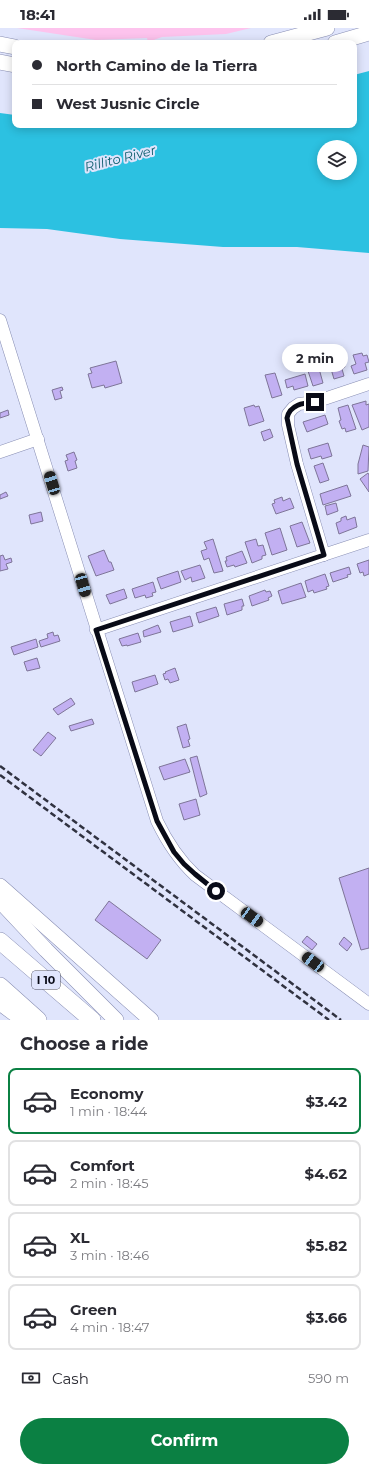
<!DOCTYPE html>
<meta charset="utf-8">
<style>
body{margin:0;font-family:Montserrat,sans-serif;background:#f2f2f3;color:#2b2b33;height:100vh;display:flex;flex-direction:column;font-size:15px;white-space:nowrap}
*{box-sizing:border-box;margin:0}
p{font-size:13px;color:#7c7c81}
.icon{flex:none;width:22px;height:22px;fill:none;stroke:currentColor;stroke-width:2;stroke-linecap:round;stroke-linejoin:round}
.map{position:relative;height:992px;overflow:hidden}
.drawer{display:flex;flex-direction:column;background:#fff;flex:1}
.drawer>*{flex:none}
.top-card{position:absolute;left:12px;top:12px;width:345px;height:88px;border-radius:8px;box-shadow:0 2px 10px #0003;display:grid;align-content:center;height:88px;padding:0 20px;background:#fff}
.tools{position:absolute;left:317px;top:112px;display:grid;gap:8px}
.tools a{display:grid;place-items:center;width:40px;height:40px;border-radius:50%;background:#fff;box-shadow:0 2px 10px #0003;font-size:20px}
.end{position:absolute;width:18px;height:18px;margin:-9px;border:5px solid #090b17;background:#fff;box-shadow:0 0 0 2px #fff}
.from{border-radius:50%}
.bubble{position:absolute;height:28px;border-radius:14px;background:#fff;box-shadow:0 2px 10px #0003;font-size:13px;font-weight:700;line-height:28px;text-align:center}
.car{position:absolute;width:12px;height:24px;margin:-12px -6px;border-radius:5px;box-shadow:0 0 3px 1px #0007;background:linear-gradient(#222 24%,#8ab4d8 0 40%,#222 0 76%,#8ab4d8 0 86%,#222 0)}
.top-card b{display:flex;align-items:center;gap:14px;height:38px;font-size:15px}
.top-card b+b{border-top:1px solid #e1e1e2}
.top-card i{width:10px;height:10px;background:#2b2b33}
ul{padding:0;list-style:none}
li{display:flex;align-items:center;gap:12px;height:66px;margin:0 8px 6px;padding:0 12px;border:2px solid #e1e1e2;border-radius:8px}
li div{flex:1}
li b{display:block;font-size:15px}
li em{font-style:normal;font-weight:700}
li.on{border-color:#0b8043}
li>.icon{width:36px;height:36px;stroke-width:1.5}
h2{padding:0 20px;font-size:18px;line-height:48px}
.pay{display:flex;align-items:center;gap:10px;height:44px;padding:0 20px;font-size:15px}
.pay p{margin-inline-start:auto}
.button{display:flex;gap:8px;margin-top:auto;padding:8px 20px}
.button a{flex:1;height:46px;border-radius:24px;background:#0b8043;color:#fff;font-size:16px;font-weight:700;line-height:46px;text-align:center}
.status{display:flex;justify-content:space-between;align-items:center;height:28px;padding:0 20px;background:#fff;direction:ltr}
.status svg{height:11px;fill:currentColor}
.map>svg:first-child{display:block}
.green{fill:#fdc3ed}
.water{fill:#2cc1e1;fill-rule:evenodd}
.building{fill:#c2b0f2;stroke:#7e7598}
.lines{fill:none;stroke-linecap:round;stroke-linejoin:round}
.minor-casing{stroke:#888eb3;stroke-width:13}
.major-casing{stroke:#888eb3;stroke-width:16}
.highway-casing{stroke:#888eb3;stroke-width:18}
.minor{stroke:#fff;stroke-width:12}
.major{stroke:#fff;stroke-width:15}
.highway{stroke:#fff;stroke-width:17}
.rail{stroke:#303240;stroke-width:2.5;stroke-dasharray:6 3;stroke-linecap:butt}
.route{stroke:#090b17;stroke-width:5}
.labels{text-anchor:middle;dominant-baseline:central;stroke-width:4;stroke-linejoin:round;paint-order:stroke}
.shield{fill:#e0e5fc;stroke:#4a4c5c;stroke-width:1}
.shield-label{font-size:11px;font-weight:bold;fill:#090b17}
.water-label{font-size:13px;font-style:italic;fill:#0f5e6e;stroke:#e0e5fc}
</style>
<div class="status"><b>18:41</b><svg viewBox="0 0 49 12"><path d="M0 12V9h3v3zM5 12V6h3v6zM10 12V3h3v9zM15 12V0h3v12zM26 1h20v11H26zM47 4h2v5h-2z"/></svg></div>
<div class="map">
<svg width="369" height="992" viewBox="0 0 369 992">
<rect width="100%" height="100%" fill="#e0e5fc"/>
<polygon class="green" points="17,0 251,0 226,6 162,9 148,14 147,10 96,12"/>
<path class="water" d="M 369,43 L 369,225 L 297,219 L 223,219 L 120,211 L 47,201 L 0,200 L 0,85 L 15,87 L 15,97 C 38,97 60,96 83,97 C 111,98 138,100 166,97 L 354,97 L 354,47 ZM 324,119 L 350,119 L 350,145 L 324,145 Z"/>
<g class="building">
<polygon points="362,325 363,328 367,327 369,334 365,335 367,342 354,346 351,338 356,336 353,327"/>
<polygon points="338,328 339,332 343,332 345,339 342,341 344,348 334,351 328,331"/>
<polygon points="116,333 122,355 105,360 104,357 92,360 88,346 92,345 90,340"/>
<polygon points="318,337 323,355 313,358 307,340"/>
<polygon points="275,345 282,367 272,370 265,347"/>
<polygon points="305,346 308,358 294,362 293,358 287,360 285,352"/>
<polygon points="62,359 63,362 60,363 62,370 55,372 52,362"/>
<polygon points="366,373 366,377 369,376 369,399 362,402 352,377"/>
<polygon points="254,377 255,379 259,378 264,393 249,398 244,380"/>
<polygon points="348,377 356,401 346,404 345,400 342,401 339,393 341,392 338,380"/>
<polygon points="8,382 9,387 0,390 0,385"/>
<polygon points="325,387 328,396 307,404 303,394"/>
<polygon points="270,401 273,409 264,413 261,404"/>
<polygon points="328,415 332,428 322,431 321,428 311,431 308,421"/>
<polygon points="363,417 369,419 368,443 358,446 358,436"/>
<polygon points="74,424 77,432 75,433 77,440 68,443 65,433 68,432 66,427"/>
<polygon points="323,435 329,452 320,455 314,438"/>
<polygon points="368,445 369,447 369,464 360,451"/>
<polygon points="347,457 351,468 323,477 320,466"/>
<polygon points="6,464 8,468 0,471 0,467"/>
<polygon points="282,469 283,473 290,470 294,480 276,486 272,476 275,475 274,472"/>
<polygon points="336,475 338,483 327,487 325,478"/>
<polygon points="41,484 43,493 31,496 29,487"/>
<polygon points="346,488 347,492 355,489 357,499 339,506 336,495 341,493 341,490"/>
<polygon points="302,494 310,515 297,519 290,498"/>
<polygon points="280,500 287,522 272,527 265,505"/>
<polygon points="213,511 223,543 214,545 209,530 204,532 201,523 207,521 204,514"/>
<polygon points="256,511 258,518 263,517 266,527 262,528 262,531 252,535 245,514"/>
<polygon points="104,522 109,534 111,534 114,542 96,548 88,528"/>
<polygon points="242,523 247,535 235,539 234,537 227,539 225,533 227,533 226,529"/>
<polygon points="3,527 5,532 11,530 12,534 6,536 8,541 0,543 0,528"/>
<polygon points="369,532 369,546 364,548 363,544 360,545 357,536"/>
<polygon points="200,537 205,550 192,554 191,549 185,552 181,543"/>
<polygon points="349,539 351,546 347,547 348,549 333,554 330,545"/>
<polygon points="178,543 181,554 161,561 157,550"/>
<polygon points="325,546 329,558 326,559 327,561 314,565 313,562 308,564 305,553"/>
<polygon points="153,554 156,564 152,565 153,568 146,570 145,567 135,570 132,561"/>
<polygon points="301,555 306,569 282,576 278,563"/>
<polygon points="124,561 127,570 110,576 106,567"/>
<polygon points="265,562 266,564 270,563 272,568 268,570 269,572 252,578 249,568"/>
<polygon points="242,571 244,578 242,578 242,582 227,587 224,576"/>
<polygon points="216,579 219,588 199,595 196,585"/>
<polygon points="190,588 193,598 173,604 170,594"/>
<polygon points="158,597 161,604 144,609 143,603"/>
<polygon points="53,604 54,608 58,607 60,613 41,619 39,613 48,610 47,606"/>
<polygon points="138,605 141,614 127,618 127,617 122,618 119,611"/>
<polygon points="36,611 38,619 14,627 11,619"/>
<polygon points="37,630 40,640 27,643 24,634"/>
<polygon points="175,640 179,652 170,655 168,651 165,652 163,646 166,645 165,644"/>
<polygon points="155,647 158,656 135,664 132,654"/>
<polygon points="71,670 75,676 58,687 53,681"/>
<polygon points="92,691 94,696 71,703 69,698"/>
<polygon points="186,696 190,711 188,712 190,718 183,720 177,699"/>
<polygon points="48,704 56,710 41,728 33,722"/>
<polygon points="197,728 207,766 200,769 190,730"/>
<polygon points="185,731 190,744 164,752 159,739"/>
<polygon points="196,771 200,787 184,792 179,776"/>
<polygon points="369,840 369,920 361,922 339,850"/>
<polygon points="109,873 161,912 147,931 95,892"/>
<polygon points="307,908 317,916 312,922 302,914"/>
<polygon points="344,909 352,916 347,923 339,916"/>
</g>
<g class="lines">
<defs>
<g id="minor">
<path d="M 0,292 L 157,793 C 167,814 178,831 195,847 L 369,976"/>
<polyline points="0,424 38,411"/>
<polyline points="324,527 297,436 288,397 288,386 293,380 299,376 315,374 369,356"/>
<polyline points="96,602 369,512"/>
</g>
<g id="major">
<polyline points="271,15 327,0"/>
<polyline points="335,15 369,5"/>
<polyline points="0,16 15,19"/>
<polyline points="0,34 15,37"/>
<polyline points="0,858 151,992"/>
<polyline points="0,873 46,922 116,992"/>
<polyline points="0,975 23,992"/>
</g>
<g id="highway">
<polyline points="0,913 92,992"/>
<polyline points="0,958 38,992"/>
</g>
</defs>
<use href="#minor" class="minor-casing"/>
<use href="#major" class="major-casing"/>
<use href="#highway" class="highway-casing"/>
<use href="#minor" class="minor"/>
<use href="#major" class="major"/>
<use href="#highway" class="highway"/>
<g class="rail">
<polyline points="0,738 341,992"/>
<polyline points="0,747 329,992"/>
</g>
</g>
<g class="lines">
<path class="route" d="M 216,863 L 195,846 L 184,836 L 174,824 L 157,793 L 96,602 L 324,527 L 297,436 L 287,390 C 290,376 304,375 315,374"/>
</g>
<g class="labels">
<rect class="shield" x="32" y="943" width="28" height="18" rx="3"/>
<g class="shield-label">
<text x="46" y="952">I 10</text>
</g>
<g class="water-label">
<text transform="translate(120 130) rotate(-14)">Rillito River</text>
</g>
</g>
</svg>
<div class="tools">
<a><svg class="icon" aria-label="layers" viewBox="0 0 24 24"><path d="M12 4l9 5-9 5-9-5zM3 14l9 5 9-5"/></svg></a>
</div>
<i class="end from" style="left:216px;top:863px"></i>
<i class="end" style="left:315px;top:374px"></i>
<div class="bubble" style="left:282px;top:316px;width:66px">2 min</div>
<i class="car" style="left:52px;top:455px;rotate:343deg"></i>
<i class="car" style="left:83px;top:557px;rotate:164deg"></i>
<i class="car" style="left:252px;top:889px;rotate:126deg"></i>
<i class="car" style="left:313px;top:934px;rotate:307deg"></i>
<div class="top-card">
<b><i class="from"></i>North Camino de la Tierra</b>
<b><i></i>West Jusnic Circle</b>
</div>
</div>
<section class="drawer">
<h2>Choose a ride</h2>
<ul>
<li class="on"><svg class="icon" aria-label="car" viewBox="0 0 24 24"><path d="M5 17H2v-5l4-1 3-4h7l3 4 3 1v5h-3M9 17h6M6 11h13"/><circle cx="7" cy="17" r="2"/><circle cx="17" cy="17" r="2"/></svg><div><b>Economy</b><p>1 min · 18:44</p></div><em>$3.42</em></li>
<li><svg class="icon" aria-label="car" viewBox="0 0 24 24"><path d="M5 17H2v-5l4-1 3-4h7l3 4 3 1v5h-3M9 17h6M6 11h13"/><circle cx="7" cy="17" r="2"/><circle cx="17" cy="17" r="2"/></svg><div><b>Comfort</b><p>2 min · 18:45</p></div><em>$4.62</em></li>
<li><svg class="icon" aria-label="car" viewBox="0 0 24 24"><path d="M5 17H2v-5l4-1 3-4h7l3 4 3 1v5h-3M9 17h6M6 11h13"/><circle cx="7" cy="17" r="2"/><circle cx="17" cy="17" r="2"/></svg><div><b>XL</b><p>3 min · 18:46</p></div><em>$5.82</em></li>
<li><svg class="icon" aria-label="car" viewBox="0 0 24 24"><path d="M5 17H2v-5l4-1 3-4h7l3 4 3 1v5h-3M9 17h6M6 11h13"/><circle cx="7" cy="17" r="2"/><circle cx="17" cy="17" r="2"/></svg><div><b>Green</b><p>4 min · 18:47</p></div><em>$3.66</em></li>
</ul>
<div class="pay"><svg class="icon" aria-label="cash" viewBox="0 0 24 24"><path d="M3 7h18v10H3z"/><circle cx="12" cy="12" r="2"/></svg>Cash<p>590 m</p></div>
<div class="button"><a>Confirm</a></div>
</section>
